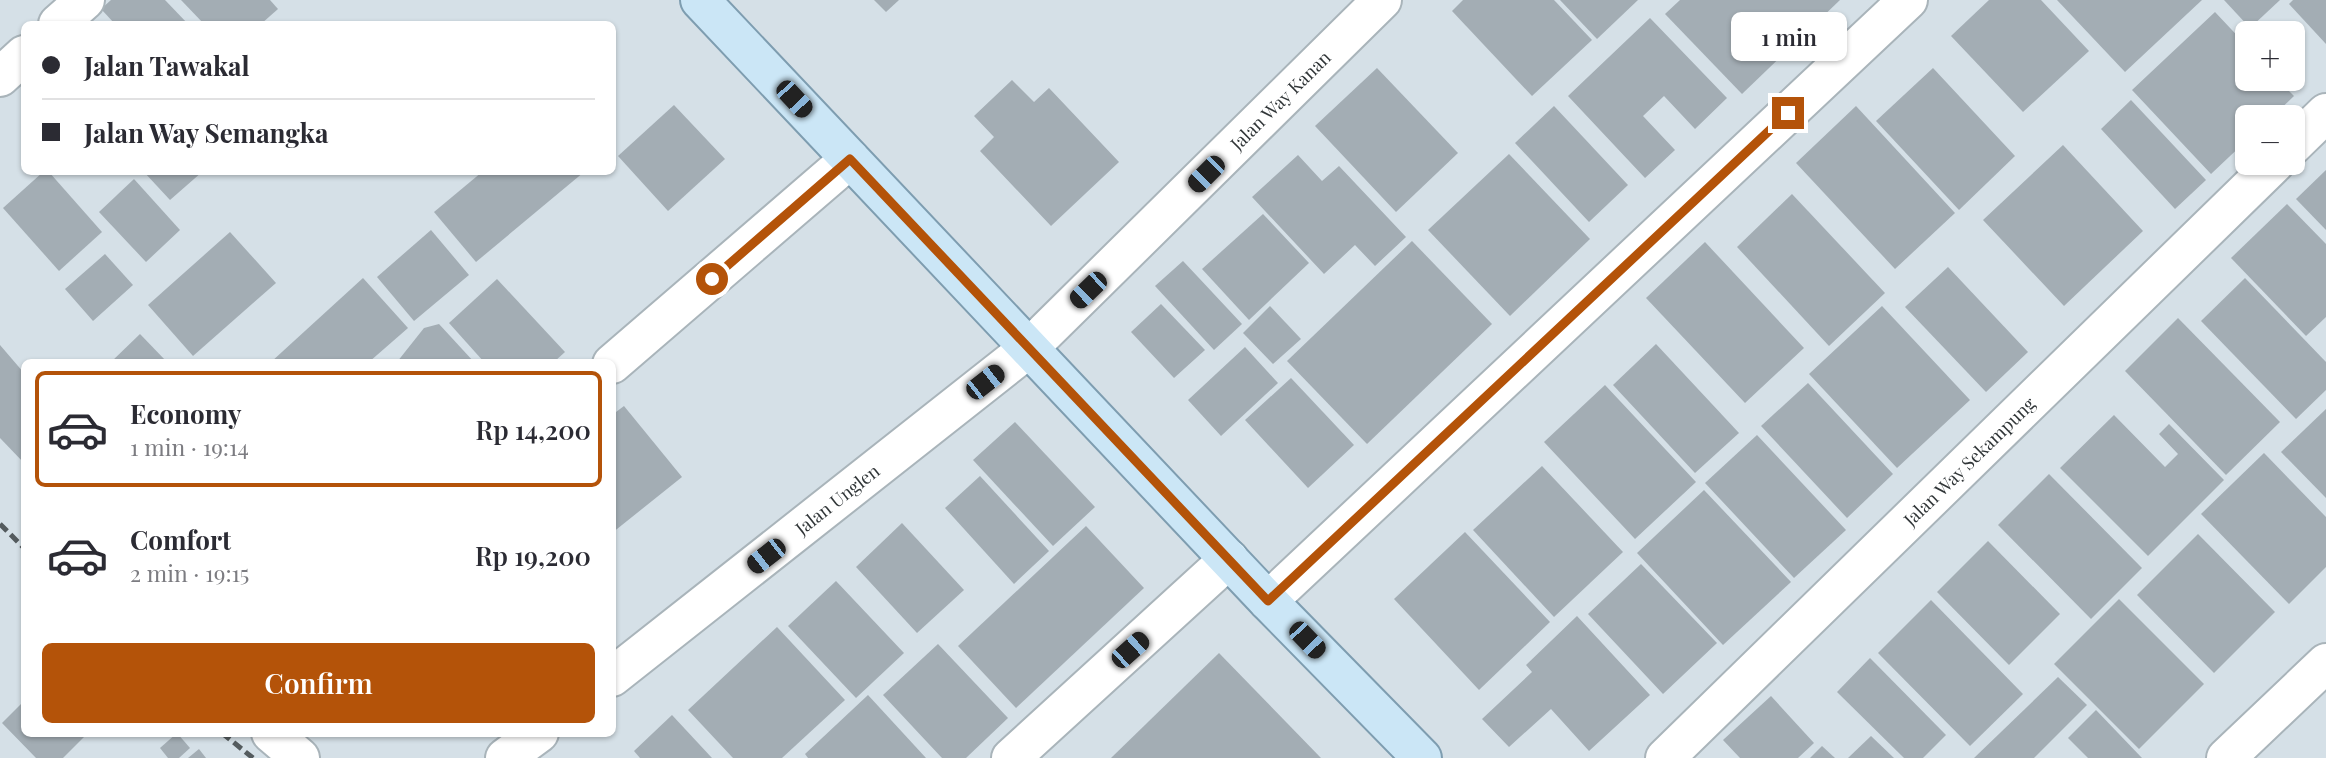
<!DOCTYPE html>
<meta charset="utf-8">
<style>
body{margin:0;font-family:"Playfair Display",serif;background:#f7f7f7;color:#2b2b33;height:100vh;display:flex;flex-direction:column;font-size:26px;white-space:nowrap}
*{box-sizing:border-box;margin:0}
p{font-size:23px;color:#7c7c81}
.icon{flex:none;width:38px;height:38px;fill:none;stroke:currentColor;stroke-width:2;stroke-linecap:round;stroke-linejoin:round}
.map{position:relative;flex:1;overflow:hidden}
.sheet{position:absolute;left:21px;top:359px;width:595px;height:378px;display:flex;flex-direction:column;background:#fff;border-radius:10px;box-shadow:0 2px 5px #0004}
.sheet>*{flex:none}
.banner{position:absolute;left:21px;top:21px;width:595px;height:154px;border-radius:10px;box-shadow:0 2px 5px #0004;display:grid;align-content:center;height:154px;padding:0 21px;background:#fff}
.fabs{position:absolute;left:2235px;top:21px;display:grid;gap:14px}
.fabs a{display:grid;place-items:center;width:70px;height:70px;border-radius:10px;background:#fff;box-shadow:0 2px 5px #0004;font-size:35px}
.end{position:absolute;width:32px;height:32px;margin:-16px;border:9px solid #b45309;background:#fff;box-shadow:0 0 0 4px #fff}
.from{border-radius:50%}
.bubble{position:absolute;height:49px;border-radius:10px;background:#fff;box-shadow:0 2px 5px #0004;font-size:23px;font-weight:600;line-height:49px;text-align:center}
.car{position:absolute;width:21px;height:42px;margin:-21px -10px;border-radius:9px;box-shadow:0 0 5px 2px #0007;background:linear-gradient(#222 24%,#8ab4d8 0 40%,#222 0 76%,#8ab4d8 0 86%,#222 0)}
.banner b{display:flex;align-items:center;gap:24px;height:66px;font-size:26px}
.banner b+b{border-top:2px solid #e1e1e2}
.banner i{width:18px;height:18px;background:#2b2b33}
ul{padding:12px 0 0;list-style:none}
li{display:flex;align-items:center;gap:21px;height:116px;margin:0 14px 10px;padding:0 7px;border:4px solid transparent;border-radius:10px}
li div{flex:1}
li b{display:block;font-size:26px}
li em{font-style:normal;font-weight:600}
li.on{border-color:#b45309}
li>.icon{width:63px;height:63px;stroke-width:1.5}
.cta{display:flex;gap:14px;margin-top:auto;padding:14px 21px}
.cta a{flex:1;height:80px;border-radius:10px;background:#b45309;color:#fff;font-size:28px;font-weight:600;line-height:80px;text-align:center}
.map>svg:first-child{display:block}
.building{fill:#a3adb4}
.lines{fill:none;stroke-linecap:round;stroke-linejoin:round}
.minor-casing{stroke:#a9b4ba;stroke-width:42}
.primary-casing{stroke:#7e9db0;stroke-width:42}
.minor{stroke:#fff;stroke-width:38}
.primary{stroke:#cbe6f6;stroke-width:38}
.rail{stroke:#545b5e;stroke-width:5;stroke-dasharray:10 5;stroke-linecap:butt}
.route{stroke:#b45309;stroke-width:9}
.labels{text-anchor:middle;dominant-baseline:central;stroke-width:7;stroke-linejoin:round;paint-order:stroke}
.street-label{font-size:18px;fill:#313638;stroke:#e2edf4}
</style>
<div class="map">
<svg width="2326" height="758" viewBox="0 0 2326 758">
<rect width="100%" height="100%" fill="#d5e0e7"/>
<g class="building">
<polygon points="111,0 165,0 188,24 115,24 101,9"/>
<polygon points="181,0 270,0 278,9 261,24 204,24"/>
<polygon points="874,0 899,0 886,12"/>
<polygon points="1463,0 1554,0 1592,40 1532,96 1452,11"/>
<polygon points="1560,0 1638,0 1597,39"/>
<polygon points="1680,0 1840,0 1742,94 1665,14"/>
<polygon points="1989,0 2041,0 2089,51 2023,112 1951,36"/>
<polygon points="2057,0 2202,0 2125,72"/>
<polygon points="2224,0 2280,0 2250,28"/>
<polygon points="2293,0 2326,0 2326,44 2289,4"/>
<polygon points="2215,12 2247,46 2247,79 2277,79 2294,96 2272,117 2247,117 2247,140 2211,174 2132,90"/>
<polygon points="1650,18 1727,98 1695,129 1664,96 1643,116 1675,150 1645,178 1568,96"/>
<polygon points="1377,68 1458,153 1396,212 1315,126"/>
<polygon points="1933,68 2015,156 1959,210 1876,121"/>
<polygon points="1012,80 1034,102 1049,88 1119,162 1051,226 980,151 994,137 974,116"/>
<polygon points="2131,100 2206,180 2175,209 2101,129"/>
<polygon points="674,105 725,159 668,211 618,156"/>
<polygon points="1554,106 1628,185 1589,222 1515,143"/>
<polygon points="1856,106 1955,213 1895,269 1796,163"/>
<polygon points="2063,145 2143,231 2064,306 1983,220"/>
<polygon points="1509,154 1590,239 1510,316 1428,230"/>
<polygon points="1298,155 1322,181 1339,166 1406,237 1375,266 1355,245 1324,274 1252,197"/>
<polygon points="2326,170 2326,230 2296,199"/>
<polygon points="43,172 49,172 102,232 59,271 3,208"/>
<polygon points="144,172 202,172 170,200"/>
<polygon points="482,172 584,172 476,262 434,212"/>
<polygon points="134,179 180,230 146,262 99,212"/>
<polygon points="1792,194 1885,293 1829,346 1737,247"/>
<polygon points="2287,204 2326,244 2326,317 2306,336 2231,258"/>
<polygon points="1263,214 1309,263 1249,320 1202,269"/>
<polygon points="431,230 469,275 414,321 377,277"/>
<polygon points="230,232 276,283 193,356 148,305"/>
<polygon points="1412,241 1492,324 1367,444 1287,361"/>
<polygon points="1705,242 1804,348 1745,403 1646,298"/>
<polygon points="105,254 133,285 93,321 65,289"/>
<polygon points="1183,261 1242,324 1214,350 1155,286"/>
<polygon points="1948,267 2028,352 1986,392 1905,307"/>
<polygon points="363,278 408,328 369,362 271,362"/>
<polygon points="2245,278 2326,362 2326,390 2296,419 2201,321"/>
<polygon points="497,279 565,352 554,362 484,362 449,323"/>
<polygon points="1161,304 1205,350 1174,378 1131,332"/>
<polygon points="1270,306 1301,339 1273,364 1243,333"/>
<polygon points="1882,306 1970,400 1897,468 1809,374"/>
<polygon points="2178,318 2280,422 2226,475 2125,371"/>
<polygon points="439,324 474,362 397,362 424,328"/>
<polygon points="140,334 167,362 111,362"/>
<polygon points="1656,344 1739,433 1695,473 1613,385"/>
<polygon points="0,345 24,373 24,463 0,438"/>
<polygon points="1245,347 1278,383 1221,436 1188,400"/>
<polygon points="1291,378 1354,445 1308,488 1245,420"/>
<polygon points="1808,383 1893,474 1847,518 1761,426"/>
<polygon points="1605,385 1696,482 1635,539 1544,442"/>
<polygon points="624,406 682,477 612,533 612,415"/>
<polygon points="2326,409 2326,498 2281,452"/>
<polygon points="2114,415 2165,467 2178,454 2159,434 2169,424 2224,480 2148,556 2060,468"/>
<polygon points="1015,422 1095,507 1053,546 973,460"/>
<polygon points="1757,435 1846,530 1794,578 1705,483"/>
<polygon points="2264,453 2326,517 2326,567 2289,604 2201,514"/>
<polygon points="1542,466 1623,552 1554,617 1473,530"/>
<polygon points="2049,474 2142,568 2091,619 1998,525"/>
<polygon points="980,476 1049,551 1014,584 945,508"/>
<polygon points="1704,490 1791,582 1723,645 1637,553"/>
<polygon points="902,523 964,590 917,633 856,567"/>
<polygon points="1086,526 1144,588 1016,708 958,646"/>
<polygon points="1465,532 1550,622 1479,690 1394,599"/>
<polygon points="2198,534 2275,612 2214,673 2137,595"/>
<polygon points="1988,541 2060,614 2009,665 1937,592"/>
<polygon points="1641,564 1717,643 1663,694 1588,614"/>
<polygon points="836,581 904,653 856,698 788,626"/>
<polygon points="2119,599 2204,684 2139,749 2054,664"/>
<polygon points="1931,600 2023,694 1970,746 1878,653"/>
<polygon points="1577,616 1650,695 1589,751 1551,709 1509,747 1482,719 1532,672 1526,665"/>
<polygon points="777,627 845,700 782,758 733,758 688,710"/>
<polygon points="938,644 1008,718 966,758 942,758 883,695"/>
<polygon points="1219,653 1321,758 1111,758"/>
<polygon points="1870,658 1946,735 1923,758 1904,758 1837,692"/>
<polygon points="2058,677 2087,705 2034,758 1974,758"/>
<polygon points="868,695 926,758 808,758 805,754"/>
<polygon points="1771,696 1814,743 1798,758 1740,758 1723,740"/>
<polygon points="24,701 24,733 88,733 63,758 36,758 2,723"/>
<polygon points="2096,710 2142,758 2088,758 2068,738"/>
<polygon points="672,715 712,758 640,758 634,751"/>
<polygon points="177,733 190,748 179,758 168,758 160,748"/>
<polygon points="1871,736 1894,758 1848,758"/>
<polygon points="1822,746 1835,758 1810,758"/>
<polygon points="199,749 206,758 188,758"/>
</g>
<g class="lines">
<defs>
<g id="minor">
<polyline points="58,24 85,0"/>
<polyline points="0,77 24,55"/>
<polyline points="2292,146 2326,113"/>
<polyline points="612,364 850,159"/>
<polyline points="1268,601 1908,0"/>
<path id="s1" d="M 612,677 L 1029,348 L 1382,0"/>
<polyline points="271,733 300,758"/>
<polyline points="505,758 539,733"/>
<polyline points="1011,758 1229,559"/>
<path id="s2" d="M 1665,758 L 2275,163"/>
<polyline points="2226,758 2326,663"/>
</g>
<polyline id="primary" points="700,0 1268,601 1422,758"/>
</defs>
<use href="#minor" class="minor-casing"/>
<use href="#primary" class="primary-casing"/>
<use href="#minor" class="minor"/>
<use href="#primary" class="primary"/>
<g class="rail">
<polyline points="0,524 24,548"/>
<polyline points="222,733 253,758"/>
</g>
</g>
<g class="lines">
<polyline class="route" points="712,279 850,159 1268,601 1788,113"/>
</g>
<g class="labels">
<g class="street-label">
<text stroke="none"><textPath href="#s1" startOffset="884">Jalan Way Kanan</textPath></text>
<text stroke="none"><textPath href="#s2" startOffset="425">Jalan Way Sekampung</textPath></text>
<text stroke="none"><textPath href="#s1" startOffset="287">Jalan Unglen</textPath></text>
</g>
</g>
</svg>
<div class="fabs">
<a>+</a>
<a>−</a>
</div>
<i class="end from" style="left:712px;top:279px"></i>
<i class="end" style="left:1788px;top:113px"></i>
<div class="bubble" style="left:1731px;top:12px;width:116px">1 min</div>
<i class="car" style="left:794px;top:99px;rotate:137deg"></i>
<i class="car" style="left:1206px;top:174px;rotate:225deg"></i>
<i class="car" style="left:1088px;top:290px;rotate:226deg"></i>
<i class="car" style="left:985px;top:382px;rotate:52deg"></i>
<i class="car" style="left:766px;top:556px;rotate:232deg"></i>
<i class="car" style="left:1307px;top:640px;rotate:136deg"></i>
<i class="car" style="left:1130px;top:650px;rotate:48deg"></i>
<div class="banner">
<b><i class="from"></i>Jalan Tawakal</b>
<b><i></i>Jalan Way Semangka</b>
</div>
<section class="sheet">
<ul>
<li class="on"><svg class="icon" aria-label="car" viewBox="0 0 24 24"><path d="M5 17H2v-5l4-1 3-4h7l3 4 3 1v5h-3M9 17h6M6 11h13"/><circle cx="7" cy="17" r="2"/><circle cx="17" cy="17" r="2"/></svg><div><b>Economy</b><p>1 min · 19:14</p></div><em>Rp 14,200</em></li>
<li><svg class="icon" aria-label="car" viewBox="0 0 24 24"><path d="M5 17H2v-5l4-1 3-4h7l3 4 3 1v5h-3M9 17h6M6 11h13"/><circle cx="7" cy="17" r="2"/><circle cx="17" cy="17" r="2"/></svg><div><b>Comfort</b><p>2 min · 19:15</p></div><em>Rp 19,200</em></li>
</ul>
<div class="cta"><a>Confirm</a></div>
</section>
</div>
